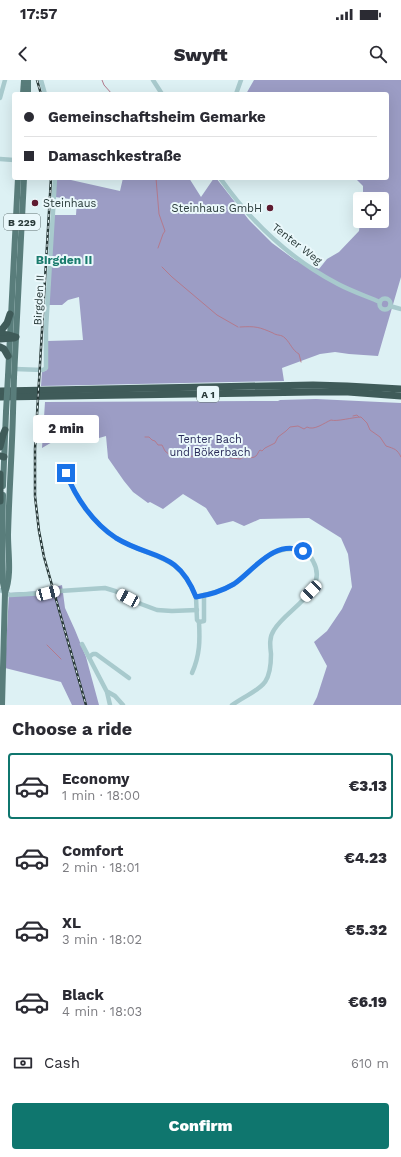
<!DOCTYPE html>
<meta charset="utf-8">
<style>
body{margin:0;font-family:"Work Sans",sans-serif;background:#f2f2f3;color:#2b2b33;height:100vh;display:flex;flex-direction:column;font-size:15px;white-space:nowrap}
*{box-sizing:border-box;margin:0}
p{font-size:13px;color:#7c7c81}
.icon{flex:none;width:22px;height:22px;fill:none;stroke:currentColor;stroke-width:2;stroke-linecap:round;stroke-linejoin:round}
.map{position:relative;height:625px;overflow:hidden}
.side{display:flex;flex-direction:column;background:#fff;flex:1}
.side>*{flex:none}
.top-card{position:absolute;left:12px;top:12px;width:377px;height:88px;border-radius:4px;box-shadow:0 4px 16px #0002;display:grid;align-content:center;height:88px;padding:0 12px;background:#fff}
.tools{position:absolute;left:353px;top:112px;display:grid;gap:8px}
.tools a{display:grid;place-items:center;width:36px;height:36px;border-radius:4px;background:#fff;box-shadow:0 4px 16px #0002;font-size:20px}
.end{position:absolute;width:18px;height:18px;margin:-9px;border:5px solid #1a73e8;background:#fff;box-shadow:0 0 0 2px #fff}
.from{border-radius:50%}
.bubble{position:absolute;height:28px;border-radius:4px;background:#fff;box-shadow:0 4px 16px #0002;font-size:13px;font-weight:800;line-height:28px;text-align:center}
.car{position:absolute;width:12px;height:24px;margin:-12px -6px;border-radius:5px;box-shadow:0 0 3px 1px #0007;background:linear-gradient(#fff 24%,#345 0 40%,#fff 0 76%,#345 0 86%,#fff 0)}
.top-card b{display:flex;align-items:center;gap:14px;height:38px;font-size:15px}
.top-card b+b{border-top:1px solid #e1e1e2}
.top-card i{width:10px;height:10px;background:#2b2b33}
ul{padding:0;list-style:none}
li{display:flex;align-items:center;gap:12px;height:66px;margin:0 8px 6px;padding:0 4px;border:2px solid transparent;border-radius:4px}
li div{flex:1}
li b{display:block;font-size:15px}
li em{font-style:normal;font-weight:800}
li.active{border-color:#0f766e}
li>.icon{width:36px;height:36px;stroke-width:1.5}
h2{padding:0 12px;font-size:18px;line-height:48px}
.pay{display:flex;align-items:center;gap:10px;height:44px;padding:0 12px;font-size:15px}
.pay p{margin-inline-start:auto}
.primary-button{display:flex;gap:8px;margin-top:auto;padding:8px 12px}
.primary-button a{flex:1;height:46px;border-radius:4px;background:#0f766e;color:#fff;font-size:16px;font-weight:800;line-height:46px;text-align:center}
.status{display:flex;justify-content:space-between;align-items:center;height:28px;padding:0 20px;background:#fff;direction:ltr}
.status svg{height:11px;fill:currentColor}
header{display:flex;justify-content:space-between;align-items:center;height:52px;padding:0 12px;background:#fff;font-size:18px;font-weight:800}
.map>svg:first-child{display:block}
.green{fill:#9c9dc5}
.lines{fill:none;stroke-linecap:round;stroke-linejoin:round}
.stream{stroke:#b37a8d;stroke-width:1}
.minor{stroke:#a8cacd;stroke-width:4.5}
.major{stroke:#597d7b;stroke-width:6}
.highway{stroke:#3f5b59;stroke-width:7}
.rail-casing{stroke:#293a39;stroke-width:2.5}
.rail{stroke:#eaf8fb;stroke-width:1;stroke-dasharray:3;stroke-linecap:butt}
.minor-bridge{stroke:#a8cacd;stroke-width:4.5}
.major-bridge{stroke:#597d7b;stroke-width:6}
.route{stroke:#1a73e8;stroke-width:5}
.poi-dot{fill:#5e1b30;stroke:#eaf8fb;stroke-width:1.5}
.labels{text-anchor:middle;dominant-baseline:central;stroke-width:4;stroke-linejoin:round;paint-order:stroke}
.shield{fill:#eaf8fb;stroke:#637373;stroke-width:1}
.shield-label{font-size:10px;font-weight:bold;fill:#293a39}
.poi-label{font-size:11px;fill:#293a39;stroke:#eaf8fb;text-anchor:start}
.street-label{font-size:11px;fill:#293a39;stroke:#eaf8fb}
.park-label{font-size:11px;fill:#2a2b5a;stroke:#eaf8fb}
.neighbourhood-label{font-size:12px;font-weight:bold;fill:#1a7c6e;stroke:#eaf8fb}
</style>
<div class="status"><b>17:57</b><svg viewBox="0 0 49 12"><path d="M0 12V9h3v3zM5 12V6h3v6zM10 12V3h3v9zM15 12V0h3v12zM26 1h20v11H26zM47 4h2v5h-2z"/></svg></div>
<header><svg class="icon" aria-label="back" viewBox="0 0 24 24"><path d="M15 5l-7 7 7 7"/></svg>Swyft<svg class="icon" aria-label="search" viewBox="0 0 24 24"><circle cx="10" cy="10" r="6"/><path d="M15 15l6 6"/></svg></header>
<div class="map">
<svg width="401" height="625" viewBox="0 0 401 625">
<rect width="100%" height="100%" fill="#ddf1f4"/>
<g class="green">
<polygon points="254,0 401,0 401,197 378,276 349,274 335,272 320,274 282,288 284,301 41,306 42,292 47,290 47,261 83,260 79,217 68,220 62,225 49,225 54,135 76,135 77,120 55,117 56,98 62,98 120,111 123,98 189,98 201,117 214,98 216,98 249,140 272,163 295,180 319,189 327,179 339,172 359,151 360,141 382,141 382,119 363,119 363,106 355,98 387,98 387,14 246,14"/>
<polygon points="316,319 401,323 401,625 313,625 317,617 327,586 314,562 327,551 342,529 352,507 348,474 341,458 309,438 260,439 244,446 233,441 217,445 206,428 183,414 163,429 150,422 148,423 133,412 124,401 108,378 106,356 82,363 70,351 69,345 59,346 59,358 42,368 45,322 278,321 280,320"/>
<polygon points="62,505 65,528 75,550 86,577 99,625 72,625 61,602 5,588 9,513 43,511"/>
</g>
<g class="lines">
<g class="stream">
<polyline points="102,0 104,5 112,14"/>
<polyline points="156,98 159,134 165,151 163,154 158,168"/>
<polyline points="162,187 172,197 217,235 238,247"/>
<path d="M 240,247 C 256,246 259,247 273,253 C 277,256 281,254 285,258 C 291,264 292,270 299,274 L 301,282"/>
<polyline points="353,336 357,335 359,337"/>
<path d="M 145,357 L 149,357 L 152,360 L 155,361 L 158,365 L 162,365 L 165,371 L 171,376 L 184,377 L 203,375 L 240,379 C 245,375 251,380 256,376 C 258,374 258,372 260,370 L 262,371 L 265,368 L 275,363 L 278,357 L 286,351 L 290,347 L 298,346 L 304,349 L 307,347 C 314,351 324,343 331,340 C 336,342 354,337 361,337 L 367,343 L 370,350 L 380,357 L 386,366 C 395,369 397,369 401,377"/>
<polyline points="47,565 61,579"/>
</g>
<g class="minor">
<polyline points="41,0 45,14"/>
<polyline points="153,0 162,14"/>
<polyline points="236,14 241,0"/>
<polyline points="0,18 5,0"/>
<polyline points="0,79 14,80"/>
<path d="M 220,98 C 251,142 290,179 338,204 C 351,211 366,216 380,222"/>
<circle cx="385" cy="224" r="5.5"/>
<polyline points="390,226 401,229"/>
<polyline points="15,289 43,290 46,288 46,249 55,98"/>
<path d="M 66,393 C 76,419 94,445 118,459 C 154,480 178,472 196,517"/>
<polyline points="0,510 10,515 46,513"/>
<polyline points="60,511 105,508 115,511 141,524 157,530 172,531 197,530"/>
<path d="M 204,515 C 214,513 223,510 232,505 C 252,492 267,467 294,469 C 302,469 310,474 313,481 C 330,511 286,529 274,550 C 269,557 270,566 271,574 C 271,610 258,607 232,625"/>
<polygon points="204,515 204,541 199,542 197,540 196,517"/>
<polyline points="82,564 107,612 110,625"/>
<polyline points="89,577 93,574 96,574 129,598"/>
<path d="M 192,593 C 200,575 200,560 199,542"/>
<polyline points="108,612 115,616 123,625"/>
</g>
<g class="major">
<polyline points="23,14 24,0"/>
<polyline points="28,14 28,0"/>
<polyline points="8,296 18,98"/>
<polyline points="14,297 24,98"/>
<polyline points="3,406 6,332"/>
<path d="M 5,513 C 12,495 8,474 8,455 C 9,414 12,373 13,332"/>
<polyline points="2,625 5,513 3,503 2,457 3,415"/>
</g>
<g class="highway">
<polyline points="0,252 7,243 10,234"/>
<polyline points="0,254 9,255 16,257"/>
<polyline points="0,259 14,258"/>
<polyline points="0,267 4,269 8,276"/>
<polyline points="0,311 313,305 347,306 401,309"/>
<polyline points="0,317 313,312 348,312 401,316"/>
<polyline points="0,367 3,355 5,350"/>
<polyline points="0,376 4,377"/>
<polyline points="0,394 0,421"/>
</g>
<defs>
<g id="rail">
<polyline points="37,0 41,14"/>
<polyline points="51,98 35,369 35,416 39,451 44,477 86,625"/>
</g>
</defs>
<use href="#rail" class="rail-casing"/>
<use href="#rail" class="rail"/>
<polyline class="minor-bridge" points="46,513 60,511"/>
<g class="major-bridge">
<polyline points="6,332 8,296"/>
<polyline points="13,332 14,297"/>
</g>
</g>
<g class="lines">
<path class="route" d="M 66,393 C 76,418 93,443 116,458 C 152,480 177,469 196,517 C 209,515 222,511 234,504 C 254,490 274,459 303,471"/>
</g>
<g class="poi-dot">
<circle cx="35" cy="123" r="4"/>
<circle cx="270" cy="128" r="4"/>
</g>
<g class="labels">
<g class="shield">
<rect x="4" y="134" width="36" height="16" rx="3"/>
<rect x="197" y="306" width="22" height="16" rx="3"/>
</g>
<g class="shield-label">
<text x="22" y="142">B 229</text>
<text x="208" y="314">A 1</text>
</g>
<g class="poi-label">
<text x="43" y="123">Steinhaus</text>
<text x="262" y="128" text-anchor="end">Steinhaus GmbH</text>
</g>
<g class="street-label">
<text transform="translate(297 164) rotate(38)">Tenter Weg</text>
<text transform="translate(39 220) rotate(-87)">Birgden II</text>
</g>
<g class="park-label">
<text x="210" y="359">Tenter Bach<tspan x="210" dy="13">und Bökerbach</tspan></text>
</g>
<g class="neighbourhood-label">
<text x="64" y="180">Birgden II</text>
</g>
</g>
</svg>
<div class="tools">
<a><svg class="icon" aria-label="locate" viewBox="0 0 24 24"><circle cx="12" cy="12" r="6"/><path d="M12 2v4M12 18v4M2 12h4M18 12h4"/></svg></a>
</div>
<i class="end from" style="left:303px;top:471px"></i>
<i class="end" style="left:66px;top:393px"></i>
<div class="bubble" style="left:33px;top:335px;width:66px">2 min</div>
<i class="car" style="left:311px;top:511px;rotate:224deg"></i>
<i class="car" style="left:48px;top:513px;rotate:75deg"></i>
<i class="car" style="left:128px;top:518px;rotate:298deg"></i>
<div class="top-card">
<b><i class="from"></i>Gemeinschaftsheim Gemarke</b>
<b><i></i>Damaschkestraße</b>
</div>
</div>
<section class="side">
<h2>Choose a ride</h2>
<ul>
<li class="active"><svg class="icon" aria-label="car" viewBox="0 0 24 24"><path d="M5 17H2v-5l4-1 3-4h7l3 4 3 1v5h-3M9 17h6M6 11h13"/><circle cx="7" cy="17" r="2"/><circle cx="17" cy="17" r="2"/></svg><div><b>Economy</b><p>1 min · 18:00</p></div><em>€3.13</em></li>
<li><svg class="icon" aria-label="car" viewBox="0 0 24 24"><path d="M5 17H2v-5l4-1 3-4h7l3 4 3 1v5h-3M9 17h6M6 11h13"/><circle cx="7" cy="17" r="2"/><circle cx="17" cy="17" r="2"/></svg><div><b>Comfort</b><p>2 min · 18:01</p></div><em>€4.23</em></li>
<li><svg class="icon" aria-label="car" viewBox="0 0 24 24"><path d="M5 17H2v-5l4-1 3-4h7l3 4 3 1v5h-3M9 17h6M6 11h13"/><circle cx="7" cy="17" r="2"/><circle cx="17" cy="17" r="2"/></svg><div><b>XL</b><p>3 min · 18:02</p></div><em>€5.32</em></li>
<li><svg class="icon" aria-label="car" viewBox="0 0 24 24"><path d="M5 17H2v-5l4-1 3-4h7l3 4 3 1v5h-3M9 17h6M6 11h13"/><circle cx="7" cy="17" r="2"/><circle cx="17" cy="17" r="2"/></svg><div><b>Black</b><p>4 min · 18:03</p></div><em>€6.19</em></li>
</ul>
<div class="pay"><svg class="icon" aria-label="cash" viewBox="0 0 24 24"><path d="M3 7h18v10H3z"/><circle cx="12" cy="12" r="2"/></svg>Cash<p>610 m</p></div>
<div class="primary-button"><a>Confirm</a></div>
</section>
